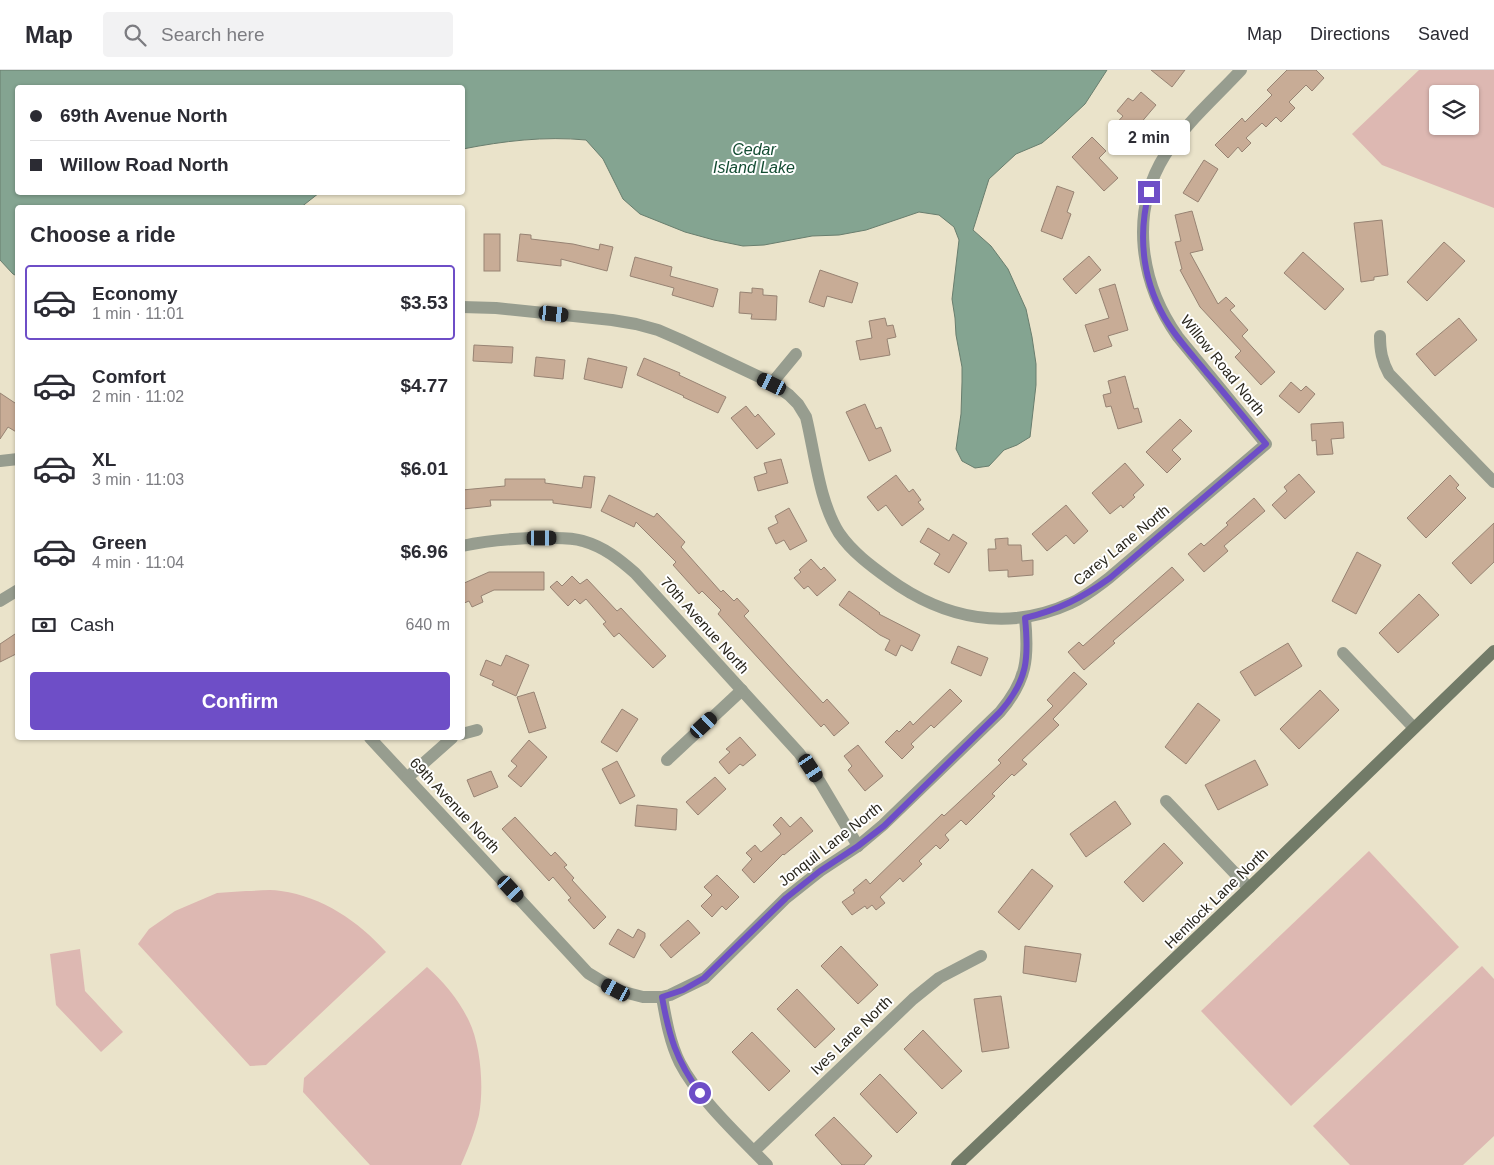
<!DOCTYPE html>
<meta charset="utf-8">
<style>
body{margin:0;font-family:Arial,sans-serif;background:#f2f2f3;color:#2b2b33;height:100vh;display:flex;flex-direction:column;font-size:19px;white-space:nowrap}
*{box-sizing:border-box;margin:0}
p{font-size:16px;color:#7c7c81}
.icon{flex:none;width:28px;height:28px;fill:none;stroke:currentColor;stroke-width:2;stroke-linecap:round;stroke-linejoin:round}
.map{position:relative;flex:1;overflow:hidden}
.sheet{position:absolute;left:15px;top:135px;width:450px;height:535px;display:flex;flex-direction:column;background:#fff;border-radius:5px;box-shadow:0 1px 4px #0004}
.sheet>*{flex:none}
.top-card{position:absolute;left:15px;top:15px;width:450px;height:110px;border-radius:5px;box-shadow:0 1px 4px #0004;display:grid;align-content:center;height:110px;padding:0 15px;background:#fff}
.controls{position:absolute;left:1429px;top:15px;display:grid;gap:10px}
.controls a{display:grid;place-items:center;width:50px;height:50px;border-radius:5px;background:#fff;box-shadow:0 1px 4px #0004;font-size:25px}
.end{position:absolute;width:22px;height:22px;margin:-11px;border:6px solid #6e4ec7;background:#fff;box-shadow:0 0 0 2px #fff}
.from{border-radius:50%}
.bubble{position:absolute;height:35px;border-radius:5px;background:#fff;box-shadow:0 1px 4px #0004;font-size:16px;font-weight:700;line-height:35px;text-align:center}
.car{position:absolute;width:15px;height:30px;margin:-15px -8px;border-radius:6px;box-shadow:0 0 4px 1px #0007;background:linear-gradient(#222 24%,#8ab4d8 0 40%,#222 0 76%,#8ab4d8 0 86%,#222 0)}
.top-card b{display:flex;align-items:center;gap:18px;height:48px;font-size:19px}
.top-card b+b{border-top:1px solid #e1e1e2}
.top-card i{width:12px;height:12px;background:#2b2b33}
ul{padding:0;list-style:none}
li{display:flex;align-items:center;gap:15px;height:75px;margin:0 10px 8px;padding:0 5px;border:2px solid transparent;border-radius:5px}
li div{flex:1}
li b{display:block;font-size:19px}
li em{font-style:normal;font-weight:700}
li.active{border-color:#6e4ec7}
li>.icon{width:45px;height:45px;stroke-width:1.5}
h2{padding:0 15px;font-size:22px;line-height:60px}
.pay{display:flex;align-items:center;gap:12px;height:55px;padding:0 15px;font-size:19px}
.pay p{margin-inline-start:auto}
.button{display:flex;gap:10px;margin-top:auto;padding:10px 15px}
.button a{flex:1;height:58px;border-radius:5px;background:#6e4ec7;color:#fff;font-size:20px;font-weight:700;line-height:58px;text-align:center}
header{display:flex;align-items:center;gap:30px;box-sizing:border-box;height:70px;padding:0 25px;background:#fff;border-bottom:1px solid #e1e1e2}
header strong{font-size:24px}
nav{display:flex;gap:28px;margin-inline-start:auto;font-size:18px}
.search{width:350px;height:45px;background:#f2f2f3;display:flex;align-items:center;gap:12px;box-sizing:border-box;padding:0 18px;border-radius:5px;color:#7c7c81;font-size:19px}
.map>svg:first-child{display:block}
.green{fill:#ddb8b2;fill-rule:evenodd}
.water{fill:#84a491;stroke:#697e6e}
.building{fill:#c8ac96;stroke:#978373}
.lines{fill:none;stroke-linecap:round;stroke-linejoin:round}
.minor{stroke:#979d8f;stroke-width:12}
.secondary{stroke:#727b68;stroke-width:12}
.route{stroke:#6e4ec7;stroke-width:6}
.labels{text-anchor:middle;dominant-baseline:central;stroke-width:4;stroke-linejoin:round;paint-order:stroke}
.street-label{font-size:15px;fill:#29261d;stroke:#fff}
.water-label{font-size:16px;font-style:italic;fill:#144d33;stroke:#fff}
</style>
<header>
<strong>Map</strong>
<div class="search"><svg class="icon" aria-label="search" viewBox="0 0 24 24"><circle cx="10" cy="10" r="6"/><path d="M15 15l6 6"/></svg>Search here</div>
<nav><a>Map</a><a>Directions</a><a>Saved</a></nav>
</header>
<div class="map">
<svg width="1494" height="1095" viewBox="0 0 1494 1095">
<rect width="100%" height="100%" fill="#eae3ca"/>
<g class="green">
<path d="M 1419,0 L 1494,0 L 1494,138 L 1382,95 L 1352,64 ZM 1438,24 L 1470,24 L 1470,56 L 1438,56 Z"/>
<polygon points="1369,781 1459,877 1291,1036 1201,941"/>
<path d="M 246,821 C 258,821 270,819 281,821 C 323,827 358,851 386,882 L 266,995 L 250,996 L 138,874 L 149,859 L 175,841 L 217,823 Z"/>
<polygon points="80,879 85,921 123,962 101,982 56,935 50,884"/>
<polygon points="1482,896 1494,909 1494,1066 1463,1095 1350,1095 1313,1056"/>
<path d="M 427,897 C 444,912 459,930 469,951 C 481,976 484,1018 479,1045 C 475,1062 468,1079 461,1095 L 370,1095 L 303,1022 L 304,1008 Z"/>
</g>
<path class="water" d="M 0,0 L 1107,0 L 1085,34 L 1055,62 L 1042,73 L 1016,84 L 989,109 L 973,160 L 991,176 L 1008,199 L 1026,239 L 1032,267 L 1036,294 L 1036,315 L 1030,367 L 1017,375 L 1004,380 L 989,396 L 975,398 L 962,391 L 956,379 L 961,344 L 962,312 L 962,297 L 956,265 L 955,248 L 952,229 L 959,170 L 954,157 L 939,145 L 919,142 L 866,160 L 839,165 L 812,166 L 764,175 L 743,176 L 714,170 L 685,162 L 640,144 L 623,129 L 603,89 L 586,70 C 545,66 503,71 463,79 L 462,18 L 18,18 L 18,122 L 319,123 L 300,138 L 18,138 L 17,206 L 13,204 L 0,190 Z"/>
<g class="building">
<polygon points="1151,0 1185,0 1172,17"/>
<polygon points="1287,0 1316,0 1324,8 1312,21 1306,15 1289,32 1295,38 1281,52 1276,47 1266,57 1262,53 1246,68 1251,73 1242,82 1238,77 1228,88 1215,75 1242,48 1245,52 1272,25 1267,20"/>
<polygon points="1141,22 1156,35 1128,68 1114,56 1123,46 1117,41 1128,28 1133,31"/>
<polygon points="1092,67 1106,81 1099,88 1118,108 1104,121 1072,87"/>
<polygon points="1204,90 1218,99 1198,132 1183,123"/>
<polygon points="1057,116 1074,122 1067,142 1071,144 1062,169 1041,161"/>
<polygon points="1192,141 1203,180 1190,183 1218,234 1226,227 1235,236 1230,240 1248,260 1242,266 1275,302 1261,315 1235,287 1241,281 1200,237 1180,200 1182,199 1175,172 1181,171 1175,145"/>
<polygon points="1382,150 1388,205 1374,207 1374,210 1361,212 1354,153"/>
<rect x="484" y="164" width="16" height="37"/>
<polygon points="520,164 531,165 531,169 573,174 599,180 600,174 613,177 607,201 561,189 561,196 517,191"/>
<polygon points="1444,172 1465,191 1427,231 1407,212"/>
<polygon points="1303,182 1344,219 1325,240 1284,203"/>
<polygon points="1089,186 1101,200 1076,224 1063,209"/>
<polygon points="635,187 672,197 670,206 718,219 713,237 672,225 674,218 630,206"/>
<polygon points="820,200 858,213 852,233 827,226 824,237 809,232"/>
<polygon points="1115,214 1128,260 1108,266 1112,276 1094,282 1085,255 1109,248 1099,219"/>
<polygon points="752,218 763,219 763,225 777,226 776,250 751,249 752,244 739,243 740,222 752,223"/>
<polygon points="885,248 887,256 893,255 896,267 887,269 890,285 860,290 856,271 872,268 869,251"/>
<polygon points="1459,248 1477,270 1435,306 1416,284"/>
<polygon points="474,275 513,277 512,293 473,291"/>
<polygon points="536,287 565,290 563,309 534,306"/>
<polygon points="588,288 627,297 622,318 584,309"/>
<polygon points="644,288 680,303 679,305 726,327 718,343 683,327 684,326 637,305"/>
<polygon points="1125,306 1134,339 1138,338 1142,352 1118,359 1111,336 1106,337 1103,325 1111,323 1108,311"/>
<polygon points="1291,312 1301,321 1306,316 1315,324 1299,343 1279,326"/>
<polygon points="0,323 18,335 18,363 8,357 0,369"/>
<polygon points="865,334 876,359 881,357 891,381 869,391 846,342"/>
<polygon points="746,336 755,347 758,344 775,364 757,379 731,348"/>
<polygon points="1180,349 1192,361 1172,380 1181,389 1167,403 1146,382"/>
<polygon points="1343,352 1344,368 1331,369 1333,384 1317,385 1316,370 1312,371 1311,354"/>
<polygon points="781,389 788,413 758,421 754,407 767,403 764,393"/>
<polygon points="1125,393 1144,415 1133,425 1135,427 1123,438 1121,435 1110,444 1092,423"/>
<polygon points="1299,404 1315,422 1285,449 1272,435 1287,421 1284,417"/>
<polygon points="896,405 909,422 913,419 921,430 918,432 924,439 902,456 886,435 878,441 867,427"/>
<polygon points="1450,405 1459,415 1456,418 1466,428 1426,468 1407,448"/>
<polygon points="584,406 595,407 591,438 553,433 553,430 490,430 491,436 463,439 462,420 505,416 505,409 545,409 545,413 582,418"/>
<polygon points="609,425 654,447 657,443 685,472 681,477 721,522 723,520 734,531 737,528 749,541 744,546 787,594 823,633 827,629 849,653 834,666 824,654 821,657 718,544 721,540 702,521 699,524 673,495 676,492 636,452 634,457 601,441"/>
<polygon points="1254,428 1265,441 1224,476 1228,481 1204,502 1188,484 1201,473 1204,476 1228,455 1226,453"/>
<polygon points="1066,435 1088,461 1074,474 1066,465 1047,481 1032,464"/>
<polygon points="789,438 807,471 790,480 784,470 776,474 768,458 778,453 775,446"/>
<polygon points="1494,453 1494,492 1471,514 1452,493"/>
<polygon points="928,458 949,471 953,464 967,473 949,503 934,494 940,484 920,472"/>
<polygon points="1008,468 1008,475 1021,475 1022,491 1033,490 1033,505 1008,507 1008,500 989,501 988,479 996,479 995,469"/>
<polygon points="1357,482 1381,495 1356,544 1332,531"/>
<polygon points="811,489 821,500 824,497 836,510 817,526 808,516 804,519 794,508 801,502 799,500"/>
<polygon points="1172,497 1184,510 1113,571 1115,573 1084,600 1068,582 1079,572 1083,576"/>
<polygon points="489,502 544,502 544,520 494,520 481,526 483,532 472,537 469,531 462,534 462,514"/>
<polygon points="572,506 580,514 587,509 617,541 621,538 666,586 653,598 619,563 614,567 603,554 606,552 586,529 580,534 575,529 568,536 550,517 557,511 562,516"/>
<polygon points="849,521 880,543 879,544 920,565 912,581 901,575 896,586 885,580 890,570 880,565 839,535"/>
<polygon points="1419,524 1439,545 1398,583 1379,563"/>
<polygon points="18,562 18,583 0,592 0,574"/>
<polygon points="1288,573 1302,596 1255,626 1240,602"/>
<polygon points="958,576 988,588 981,606 951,593"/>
<polygon points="506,585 529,595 516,626 492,615 494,611 480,605 486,590 501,596"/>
<polygon points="1074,602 1087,614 1053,649 1059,655 1022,690 1027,694 1014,706 1012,704 992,724 995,726 966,755 961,750 945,765 949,770 940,779 936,775 919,791 922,794 903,812 900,808 880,827 885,833 876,840 872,835 867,839 865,836 852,845 842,832 855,823 853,820 866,809 870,814 942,744 944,746 1001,693 998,690 1053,636 1047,630"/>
<polygon points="950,619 962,631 934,658 931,655 911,674 914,677 902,689 885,672 897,660 899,662 910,651 913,655"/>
<polygon points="1320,620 1339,640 1299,679 1280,659"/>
<polygon points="534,622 546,658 529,663 517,627"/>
<polygon points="1198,633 1220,650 1186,694 1165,677"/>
<polygon points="622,639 638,649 617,682 601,672"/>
<polygon points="740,667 756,685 743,696 740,694 729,704 719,692 730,682 726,679"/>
<polygon points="529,670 547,687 521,717 508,706 517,696 511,691"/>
<polygon points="858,675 883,706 865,721 848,700 852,696 844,686"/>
<polygon points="1255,690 1268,715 1218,740 1205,715"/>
<polygon points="617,691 635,726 620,734 602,699"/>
<polygon points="491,701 498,717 474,727 467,710"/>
<polygon points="715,707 726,719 698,745 686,732"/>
<polygon points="1115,731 1131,754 1086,787 1070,764"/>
<polygon points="637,735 677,739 676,760 635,756"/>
<polygon points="515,747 551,786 555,782 567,795 564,797 574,808 572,810 606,847 594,859 568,830 571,828 553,807 549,811 502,759"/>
<polygon points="781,747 790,757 801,747 813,761 784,785 783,784 754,813 742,800 752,789 746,783 755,775 761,782 781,764 773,755"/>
<polygon points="1164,773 1183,793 1143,832 1124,812"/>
<polygon points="1032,799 1053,816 1019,860 998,842"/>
<polygon points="717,805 739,827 726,840 722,836 712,847 701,836 712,825 704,817"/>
<polygon points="688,850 700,863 671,888 660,875"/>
<polygon points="618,859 633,868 638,859 645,863 645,867 634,888 609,874"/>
<polygon points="841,876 878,915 858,934 821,896"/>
<polygon points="1025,876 1081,884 1076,912 1023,903"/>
<polygon points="797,919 835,959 815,978 777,939"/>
<polygon points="1001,926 1009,978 982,982 974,929"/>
<polygon points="923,960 962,1001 942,1019 904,979"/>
<polygon points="752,962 790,1001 769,1021 732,982"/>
<polygon points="880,1004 917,1043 897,1063 860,1024"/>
<polygon points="834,1047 872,1086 864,1095 842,1095 815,1065"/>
</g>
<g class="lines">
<g class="minor">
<path d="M 462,237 L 496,238 L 612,250 L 636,254 L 658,260 L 681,270 L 772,313 L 789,325 L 798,334 L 806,347 C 815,384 819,431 839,463 C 852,482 871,496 889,509 C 944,549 1008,562 1071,533 C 1085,527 1097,517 1109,508 L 1266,374 L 1178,267 C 1140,213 1129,143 1165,85 C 1184,55 1217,26 1241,0"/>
<path d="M 1380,266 C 1380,281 1382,291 1389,304 L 1494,412"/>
<polyline points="772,313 796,284"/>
<polyline points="0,391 18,389"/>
<path d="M 462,476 C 490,470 516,468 544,468 C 556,468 571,467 583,471 C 604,477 619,489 635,503 L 799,683 L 820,712 L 858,776"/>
<polyline points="0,531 18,520"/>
<polyline points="1343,583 1414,658"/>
<polyline points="462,664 477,660"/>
<path d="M 370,668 L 588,903 L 616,920 L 643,927 L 662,927 L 670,925 L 705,908 L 786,828 L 820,801 L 858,776 L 883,755 L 1000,642 C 1027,610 1029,588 1025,548"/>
<polyline points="667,690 742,620"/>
<polyline points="408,707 452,668"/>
<polyline points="1166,731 1249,818"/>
<path d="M 662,927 C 666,950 670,973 680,993 C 698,1028 739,1066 767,1095"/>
<polyline points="754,1081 913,929 939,908 981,886"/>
</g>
<polyline class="secondary" points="957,1095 1249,818 1494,581"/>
</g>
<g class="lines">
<path class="route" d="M 700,1023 C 676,990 669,966 662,927 L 683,920 L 704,908 L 786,828 L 820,801 L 858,776 L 884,756 L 1000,642 C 1028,610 1029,588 1025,548 C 1058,540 1082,528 1110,508 L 1266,374 C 1246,350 1227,326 1207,303 C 1194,287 1180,272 1169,255 C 1143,215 1137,168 1149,122"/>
</g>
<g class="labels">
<g class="street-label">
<text transform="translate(1223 295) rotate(51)">Willow Road North</text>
<text transform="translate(1121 475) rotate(-39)">Carey Lane North</text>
<text transform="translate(705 555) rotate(48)">70th Avenue North</text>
<text transform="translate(455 735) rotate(47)">69th Avenue North</text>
<text transform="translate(830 774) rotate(-38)">Jonquil Lane North</text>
<text transform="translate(1216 828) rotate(-44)">Hemlock Lane North</text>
<text transform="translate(851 965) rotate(-44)">Ives Lane North</text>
</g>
<g class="water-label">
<text x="754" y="79">Cedar<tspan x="754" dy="18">Island Lake</tspan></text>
</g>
</g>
</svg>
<div class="controls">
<a><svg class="icon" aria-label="layers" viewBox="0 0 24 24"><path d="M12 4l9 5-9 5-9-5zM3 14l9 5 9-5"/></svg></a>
</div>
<i class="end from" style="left:700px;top:1023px"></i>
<i class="end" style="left:1149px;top:122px"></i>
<div class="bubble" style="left:1108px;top:50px;width:82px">2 min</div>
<i class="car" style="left:554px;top:244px;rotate:96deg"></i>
<i class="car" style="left:772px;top:314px;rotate:296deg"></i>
<i class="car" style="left:542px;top:468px;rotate:90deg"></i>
<i class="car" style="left:704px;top:655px;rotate:47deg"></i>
<i class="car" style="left:811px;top:698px;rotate:146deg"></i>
<i class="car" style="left:511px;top:819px;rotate:137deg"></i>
<i class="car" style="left:616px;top:920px;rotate:298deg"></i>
<div class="top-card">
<b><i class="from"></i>69th Avenue North</b>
<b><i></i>Willow Road North</b>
</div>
<section class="sheet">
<h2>Choose a ride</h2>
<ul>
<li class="active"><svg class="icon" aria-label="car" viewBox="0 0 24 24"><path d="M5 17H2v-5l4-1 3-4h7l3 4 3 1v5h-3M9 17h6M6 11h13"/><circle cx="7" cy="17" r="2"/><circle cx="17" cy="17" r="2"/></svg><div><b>Economy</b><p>1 min · 11:01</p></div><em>$3.53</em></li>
<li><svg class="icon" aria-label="car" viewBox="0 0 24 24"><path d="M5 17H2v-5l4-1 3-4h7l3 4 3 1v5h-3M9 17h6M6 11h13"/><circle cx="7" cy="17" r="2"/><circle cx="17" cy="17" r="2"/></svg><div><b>Comfort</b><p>2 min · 11:02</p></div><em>$4.77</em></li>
<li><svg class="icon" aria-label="car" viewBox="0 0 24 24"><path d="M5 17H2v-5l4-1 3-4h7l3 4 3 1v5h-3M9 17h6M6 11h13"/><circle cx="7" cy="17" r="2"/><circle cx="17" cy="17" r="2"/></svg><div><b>XL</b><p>3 min · 11:03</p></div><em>$6.01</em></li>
<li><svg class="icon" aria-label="car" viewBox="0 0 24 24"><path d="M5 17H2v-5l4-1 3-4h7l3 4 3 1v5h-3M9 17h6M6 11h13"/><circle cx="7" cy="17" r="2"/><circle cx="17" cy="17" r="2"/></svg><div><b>Green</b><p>4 min · 11:04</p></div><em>$6.96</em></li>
</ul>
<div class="pay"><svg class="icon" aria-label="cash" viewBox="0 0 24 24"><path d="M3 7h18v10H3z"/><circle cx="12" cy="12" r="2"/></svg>Cash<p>640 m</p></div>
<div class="button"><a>Confirm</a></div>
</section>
</div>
